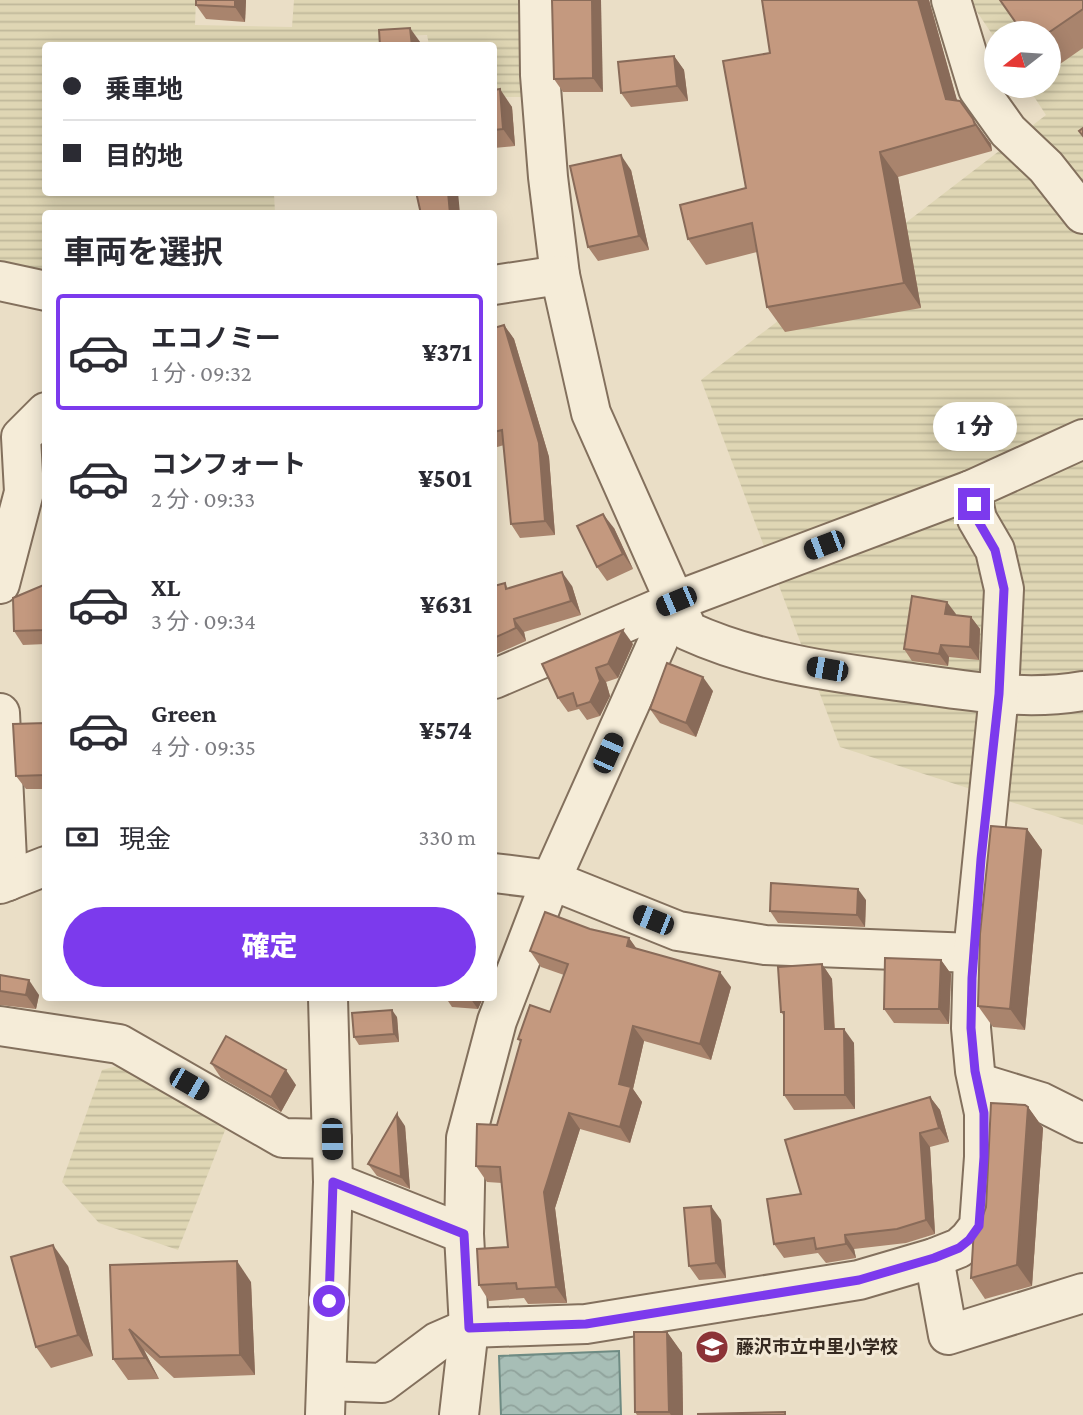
<!DOCTYPE html>
<html lang="ja">
<meta charset="utf-8">
<style>
body{margin:0;font-family:"Crimson Pro","Noto Sans JP",serif;background:#f2f2f3;color:#2b2b33;height:100vh;display:flex;flex-direction:column;font-size:26px;white-space:nowrap}
*{box-sizing:border-box;margin:0}
p{font-size:23px;color:#7c7c81}
.icon{flex:none;width:38px;height:38px;fill:none;stroke:currentColor;stroke-width:2;stroke-linecap:round;stroke-linejoin:round}
.map{position:relative;flex:1;overflow:hidden}
.drawer{position:absolute;left:42px;top:210px;width:455px;height:791px;display:flex;flex-direction:column;background:#fff;border-radius:7px;box-shadow:0 4px 18px #0003}
.drawer>*{flex:none}
.top-card{position:absolute;left:42px;top:42px;width:455px;height:154px;border-radius:7px;box-shadow:0 4px 18px #0003;display:grid;align-content:center;height:154px;padding:0 21px;background:#fff}
.needle{width:46px;rotate:253deg}
.fabs{position:absolute;left:984px;top:21px;display:grid;gap:14px}
.fabs a{display:grid;place-items:center;width:77px;height:77px;border-radius:50%;background:#fff;box-shadow:0 4px 18px #0003;font-size:35px}
.end{position:absolute;width:32px;height:32px;margin:-16px;border:9px solid #7c3aed;background:#fff;box-shadow:0 0 0 4px #fff}
.from{border-radius:50%}
.bubble{position:absolute;height:49px;border-radius:24px;background:#fff;box-shadow:0 4px 18px #0003;font-size:23px;font-weight:800;line-height:49px;text-align:center}
.car{position:absolute;width:21px;height:42px;margin:-21px -10px;border-radius:9px;box-shadow:0 0 5px 2px #0007;background:linear-gradient(#222 24%,#8ab4d8 0 40%,#222 0 76%,#8ab4d8 0 86%,#222 0)}
.top-card b{display:flex;align-items:center;gap:24px;height:66px;font-size:26px}
.top-card b+b{border-top:2px solid #e1e1e2}
.top-card i{width:18px;height:18px;background:#2b2b33}
ul{padding:0;list-style:none}
li{display:flex;align-items:center;gap:21px;height:116px;margin:0 14px 10px;padding:0 7px;border:4px solid transparent;border-radius:7px}
li div{flex:1}
li b{display:block;font-size:26px}
li em{font-style:normal;font-weight:800}
li.active{border-color:#7c3aed}
li>.icon{width:63px;height:63px;stroke-width:1.5}
h2{padding:0 21px;font-size:32px;line-height:84px}
.pay{display:flex;align-items:center;gap:18px;height:77px;padding:0 21px;font-size:26px}
.pay p{margin-inline-start:auto}
.action{display:flex;gap:14px;margin-top:auto;padding:14px 21px}
.action a{flex:1;height:80px;border-radius:42px;background:#7c3aed;color:#fff;font-size:28px;font-weight:800;line-height:80px;text-align:center}
.map>svg:first-child{display:block}
.farmland{fill:url(#farmland-rules)}
.water{fill:url(#water-waves);stroke:#6e8b83;stroke-width:2}
.lines{fill:none;stroke-linecap:round;stroke-linejoin:round}
.minor-casing{stroke:#83705d;stroke-width:42}
.minor{stroke:#f5ecd8;stroke-width:38}
.wall{fill:#a9846d}
.shaded-wall{fill:#896b59}
.building{fill:#c4997f;stroke:#896b59;stroke-width:2}
.route{stroke:#7c3aed;stroke-width:9}
.labels{text-anchor:middle;dominant-baseline:central;stroke-width:6;stroke-linejoin:round;paint-order:stroke}
.poi-label{font-size:18px;font-weight:bold;fill:#352920;stroke:#f2e8d5;text-anchor:start}
</style>
<div class="map">
<svg width="1083" height="1415" viewBox="0 0 1083 1415">
<defs>
<pattern id="farmland-rules" width="6" height="5" patternUnits="userSpaceOnUse" patternTransform="scale(1.75)"><rect width="6" height="5" fill="#dfd6b4"/><path d="M0 2.5h6" fill="none" stroke="#c0b89a"/></pattern>
<pattern id="water-waves" width="16" height="10" patternUnits="userSpaceOnUse" patternTransform="scale(1.75)"><rect width="16" height="10" fill="#a7beb6"/><path d="M0 5q4-4 8 0t8 0" fill="none" stroke="#90a39c"/></pattern>
</defs>
<rect width="100%" height="100%" fill="#eadec6"/>
<g class="farmland">
<polygon points="0,0 196,0 195,25 292,27 294,0 521,0 523,97 494,97 494,46 429,45 427,35 382,37 383,46 46,46 46,192 274,193 275,213 46,214 45,270 0,262"/>
<polygon points="969,0 1083,0 1083,825 840,747 701,380 1046,115 1027,86 1048,86 1048,33 996,33 996,40"/>
<polygon points="121,1065 231,1115 178,1250 99,1223 62,1182 102,1070"/>
</g>
<polygon class="water" points="619,1351 621,1415 501,1415 499,1356"/>
<g class="lines">
<defs>
<g id="minor">
<path d="M 539,0 L 540,75 L 548,177 L 560,275 L 591,413 L 688,631 C 758,663 838,673 912,683 C 969,691 1026,701 1083,691"/>
<polyline points="951,0 978,89 1008,131 1046,167 1083,214"/>
<polyline points="0,281 46,291"/>
<polyline points="494,285 560,275"/>
<polyline points="0,584 24,492 21,437 46,412"/>
<polyline points="494,679 676,601 971,490 1083,439"/>
<polyline points="0,713 8,881"/>
<polyline points="494,873 551,880 678,931 765,945 973,953"/>
<polyline points="0,884 46,866"/>
<polyline points="0,1026 119,1044 283,1138 332,1139"/>
<polyline points="979,1083 1041,1102 1083,1123"/>
<polyline points="333,1182 464,1234"/>
<polyline points="934,1258 948,1335 1083,1293"/>
<polyline points="327,1381 382,1383 437,1342 469,1328 586,1324 859,1280 934,1258 959,1248 969,1239 979,1226 984,1157 984,1113 975,1071 971,1028 973,953 999,694 1004,589 995,550 977,519 971,490"/>
<polyline points="325,1415 333,1182 328,998"/>
<polyline points="459,1415 469,1328 464,1234 466,1138 497,1021 551,880 676,601"/>
</g>
</defs>
<use href="#minor" class="minor-casing"/>
<use href="#minor" class="minor"/>
</g>
<g class="wall">
<polygon points="246,0 245,22 206,19 196,5"/>
<polygon points="552,0 603,92 563,92 554,79"/>
<polygon points="929,0 957,101 991,144 992,151 898,177 921,308 785,332 767,307 757,252 706,265 688,239 746,188 770,53"/>
<polygon points="1083,0 1083,48 1050,71 1048,69 1048,33"/>
<polygon points="674,56 684,70 688,101 631,107 621,93"/>
<polygon points="494,90 512,107 515,146 494,148"/>
<polygon points="631,170 649,250 598,261 588,247"/>
<polygon points="504,325 514,339 549,457 555,535 520,538 511,524 504,445 494,448 494,328"/>
<polygon points="614,528 633,569 607,581 597,567"/>
<polygon points="505,583 508,589 572,586 581,615 524,632 526,641 494,655 494,586"/>
<polygon points="46,584 46,644 23,645 14,631"/>
<polygon points="956,614 956,615 971,617 980,629 979,660 949,657 948,666 912,661 904,649"/>
<polygon points="633,644 618,678 606,682 610,696 600,716 587,720 579,709 568,712 558,698 542,664"/>
<polygon points="713,691 696,737 660,723 650,709"/>
<polygon points="46,723 46,789 26,789 16,776"/>
<polygon points="1027,829 1042,850 1025,1030 993,1027 978,1006"/>
<polygon points="866,900 865,927 778,923 770,911"/>
<polygon points="590,929 629,938 637,949 731,987 711,1060 644,1041 633,1089 642,1102 630,1143 580,1129 555,1208 567,1303 528,1304 524,1298 489,1301 479,1285 508,1247 502,1183 487,1182 476,1166 497,1125 521,1042 518,1039 550,1012 564,975 541,967 530,951"/>
<polygon points="941,960 951,974 949,1024 894,1023 884,1009"/>
<polygon points="822,964 832,979 835,1029 854,1043 855,1109 794,1110 784,1095 784,1016 781,1012"/>
<polygon points="0,975 39,995 36,1009 0,1005"/>
<polygon points="446,998 483,998 478,1009 452,1007"/>
<polygon points="397,1017 399,1042 359,1045 354,1037"/>
<polygon points="211,1063 296,1085 281,1112 221,1078"/>
<polygon points="930,1097 940,1110 949,1142 930,1147 935,1234 906,1243 854,1249 856,1258 826,1263 818,1253 784,1258 774,1244 801,1194"/>
<polygon points="1028,1107 1043,1128 1032,1286 985,1299 971,1278 982,1218"/>
<polygon points="405,1126 410,1189 377,1176 368,1164"/>
<polygon points="721,1220 726,1278 699,1280 689,1266"/>
<polygon points="110,1265 251,1282 255,1375 174,1378 144,1350 159,1379 128,1380 113,1359"/>
<polygon points="68,1266 93,1356 51,1368 36,1347"/>
<polygon points="667,1332 682,1353 683,1415 637,1415 635,1412"/>
</g>
<g class="shaded-wall">
<polygon points="235,0 246,0 245,22 235,7"/>
<polygon points="592,0 601,0 603,92 593,78"/>
<polygon points="918,0 929,0 964,125 946,99"/>
<polygon points="410,28 423,46 412,46"/>
<polygon points="674,56 684,70 688,101 677,86"/>
<polygon points="500,89 512,107 515,146 503,129"/>
<polygon points="973,119 991,144 992,151 975,125"/>
<polygon points="880,152 898,177 921,308 904,283"/>
<polygon points="621,155 631,170 649,250 639,236"/>
<polygon points="448,192 458,192 460,214 450,214"/>
<polygon points="504,325 514,339 549,457 555,535 545,521"/>
<polygon points="603,514 614,528 633,569 623,554"/>
<polygon points="562,572 572,586 581,615 571,601"/>
<polygon points="947,602 956,614 954,627 945,614"/>
<polygon points="971,617 980,629 979,660 970,647"/>
<polygon points="514,619 524,632 526,641 516,628"/>
<polygon points="623,630 633,644 618,678 608,664"/>
<polygon points="941,645 949,657 948,666 939,654"/>
<polygon points="596,668 606,682 610,696 600,716 590,702"/>
<polygon points="703,677 713,691 696,737 686,723"/>
<polygon points="1027,829 1042,850 1025,1030 1010,1009"/>
<polygon points="858,889 866,900 865,927 857,915"/>
<polygon points="629,938 640,954 627,946"/>
<polygon points="941,960 951,974 949,1024 939,1009"/>
<polygon points="822,964 832,979 835,1044 825,1029"/>
<polygon points="720,972 731,987 711,1060 700,1044"/>
<polygon points="29,980 39,995 36,1009 26,995"/>
<polygon points="470,998 483,998 478,1009"/>
<polygon points="392,1010 397,1017 399,1042 394,1034"/>
<polygon points="633,1026 644,1041 633,1089 642,1102 630,1143 620,1127 619,1084"/>
<polygon points="844,1029 854,1043 855,1109 845,1095"/>
<polygon points="286,1070 296,1085 281,1112 271,1097"/>
<polygon points="930,1097 940,1110 949,1142 939,1128"/>
<polygon points="1028,1107 1043,1128 1032,1286 1017,1265"/>
<polygon points="569,1113 580,1129 555,1208 567,1303 556,1287 544,1192"/>
<polygon points="397,1114 405,1126 410,1189 401,1177"/>
<polygon points="920,1133 930,1147 935,1234 926,1220"/>
<polygon points="711,1206 721,1220 726,1278 716,1263"/>
<polygon points="845,1235 854,1249 856,1258 846,1244"/>
<polygon points="53,1245 68,1266 93,1356 78,1335"/>
<polygon points="237,1261 251,1282 255,1375 240,1355"/>
<polygon points="129,1329 144,1350 159,1379 145,1358"/>
<polygon points="667,1332 682,1353 683,1415 671,1415 669,1412"/>
</g>
<g class="building">
<polygon points="196,0 235,0 235,7 196,5"/>
<polygon points="552,0 592,0 593,78 554,79"/>
<polygon points="762,0 918,0 946,99 960,101 973,119 975,125 880,152 904,283 767,307 752,223 688,239 680,205 746,188 723,61 770,53"/>
<polygon points="1000,0 1083,0 1083,9 1048,33 1023,33"/>
<polygon points="410,28 412,46 380,46 379,30"/>
<polygon points="674,56 677,86 621,93 618,62"/>
<polygon points="500,89 503,129 494,130 494,90"/>
<polygon points="1083,128 1083,136 1079,131"/>
<polygon points="621,155 639,236 588,247 570,166"/>
<polygon points="416,192 448,192 450,214 421,214"/>
<polygon points="504,325 539,443 545,521 511,524 502,430 494,432 494,328"/>
<polygon points="603,514 623,554 597,567 577,526"/>
<polygon points="562,572 571,601 514,619 516,628 494,638 494,586 505,583 506,589"/>
<polygon points="46,584 46,630 14,631 13,598"/>
<polygon points="912,596 947,602 945,614 971,617 970,647 941,645 939,654 904,649"/>
<polygon points="623,630 608,664 596,668 600,681 590,702 577,706 573,693 558,698 542,664"/>
<polygon points="667,663 703,677 686,723 650,709"/>
<polygon points="46,723 46,775 16,776 13,724"/>
<polygon points="991,826 1027,829 1010,1009 978,1006 980,934"/>
<polygon points="771,883 858,889 857,915 770,911"/>
<polygon points="545,912 590,929 629,938 627,946 720,972 700,1044 633,1026 619,1084 631,1087 620,1127 569,1113 544,1192 556,1287 517,1289 516,1283 479,1285 477,1249 508,1247 500,1167 476,1166 477,1124 497,1125 521,1040 518,1039 530,1005 550,1012 568,964 530,951"/>
<polygon points="885,958 941,960 939,1009 884,1009"/>
<polygon points="822,964 825,1029 844,1029 845,1095 784,1095 784,1012 781,1012 778,967"/>
<polygon points="0,975 29,980 26,995 0,991"/>
<polygon points="392,1010 394,1034 354,1037 352,1013"/>
<polygon points="226,1036 286,1070 271,1097 211,1063"/>
<polygon points="930,1097 939,1128 920,1133 926,1220 897,1229 845,1235 846,1244 816,1249 814,1238 774,1244 767,1199 801,1194 785,1140"/>
<polygon points="991,1103 1025,1105 1028,1107 1017,1265 971,1278 974,1228 982,1218 986,1207"/>
<polygon points="397,1114 401,1177 368,1164"/>
<polygon points="711,1206 716,1263 689,1266 684,1208"/>
<polygon points="53,1245 78,1335 36,1347 11,1257"/>
<polygon points="237,1261 240,1355 160,1357 129,1329 145,1358 113,1359 110,1265"/>
<polygon points="634,1332 667,1332 669,1412 635,1412"/>
<polygon points="785,1412 785,1415 698,1415 698,1414"/>
</g>
<g class="lines">
<polyline class="route" points="329,1301 333,1182 464,1234 469,1328 586,1324 859,1280 934,1258 959,1248 969,1240 979,1226 984,1157 984,1113 975,1071 971,1028 972,978 981,859 999,694 1004,589 995,550 977,519 974,504"/>
</g>
<defs>
<symbol id="school-disc" viewBox="-11 -11 22 22"><circle r="9.5" fill="#8c3337" stroke="#f2e8d5"/><path d="M0-5L7-2L0 1L-7-2ZM-4 1L0 2.5L4 1V4Q0 6-4 4Z" fill="#fff"/></symbol>
</defs>
<g fill-rule="evenodd">
<use href="#school-disc" x="693" y="1328" width="38" height="38"/>
</g>
<g class="labels">
<g class="poi-label">
<text x="736" y="1347">藤沢市立中里小学校</text>
</g>
</g>
</svg>
<div class="fabs">
<a><svg class="needle" viewBox="-14 -14 28 28"><path d="M0-13l5 13h-10z" fill="#e53935"/><path d="M0 13l5-13h-10z" fill="#7c7c81"/></svg></a>
</div>
<i class="end from" style="left:329px;top:1301px"></i>
<i class="end" style="left:974px;top:504px"></i>
<div class="bubble" style="left:933px;top:402px;width:84px">1 分</div>
<i class="car" style="left:824px;top:545px;rotate:249deg"></i>
<i class="car" style="left:676px;top:601px;rotate:247deg"></i>
<i class="car" style="left:827px;top:669px;rotate:280deg"></i>
<i class="car" style="left:608px;top:753px;rotate:24deg"></i>
<i class="car" style="left:653px;top:920px;rotate:292deg"></i>
<i class="car" style="left:189px;top:1084px;rotate:120deg"></i>
<i class="car" style="left:332px;top:1139px;rotate:179deg"></i>
<div class="top-card">
<b><i class="from"></i>乗車地</b>
<b><i></i>目的地</b>
</div>
<section class="drawer">
<h2>車両を選択</h2>
<ul>
<li class="active"><svg class="icon" aria-label="car" viewBox="0 0 24 24"><path d="M5 17H2v-5l4-1 3-4h7l3 4 3 1v5h-3M9 17h6M6 11h13"/><circle cx="7" cy="17" r="2"/><circle cx="17" cy="17" r="2"/></svg><div><b>エコノミー</b><p>1 分 · 09:32</p></div><em>¥371</em></li>
<li><svg class="icon" aria-label="car" viewBox="0 0 24 24"><path d="M5 17H2v-5l4-1 3-4h7l3 4 3 1v5h-3M9 17h6M6 11h13"/><circle cx="7" cy="17" r="2"/><circle cx="17" cy="17" r="2"/></svg><div><b>コンフォート</b><p>2 分 · 09:33</p></div><em>¥501</em></li>
<li><svg class="icon" aria-label="car" viewBox="0 0 24 24"><path d="M5 17H2v-5l4-1 3-4h7l3 4 3 1v5h-3M9 17h6M6 11h13"/><circle cx="7" cy="17" r="2"/><circle cx="17" cy="17" r="2"/></svg><div><b>XL</b><p>3 分 · 09:34</p></div><em>¥631</em></li>
<li><svg class="icon" aria-label="car" viewBox="0 0 24 24"><path d="M5 17H2v-5l4-1 3-4h7l3 4 3 1v5h-3M9 17h6M6 11h13"/><circle cx="7" cy="17" r="2"/><circle cx="17" cy="17" r="2"/></svg><div><b>Green</b><p>4 分 · 09:35</p></div><em>¥574</em></li>
</ul>
<div class="pay"><svg class="icon" aria-label="cash" viewBox="0 0 24 24"><path d="M3 7h18v10H3z"/><circle cx="12" cy="12" r="2"/></svg>現金<p>330 m</p></div>
<div class="action"><a>確定</a></div>
</section>
</div>
